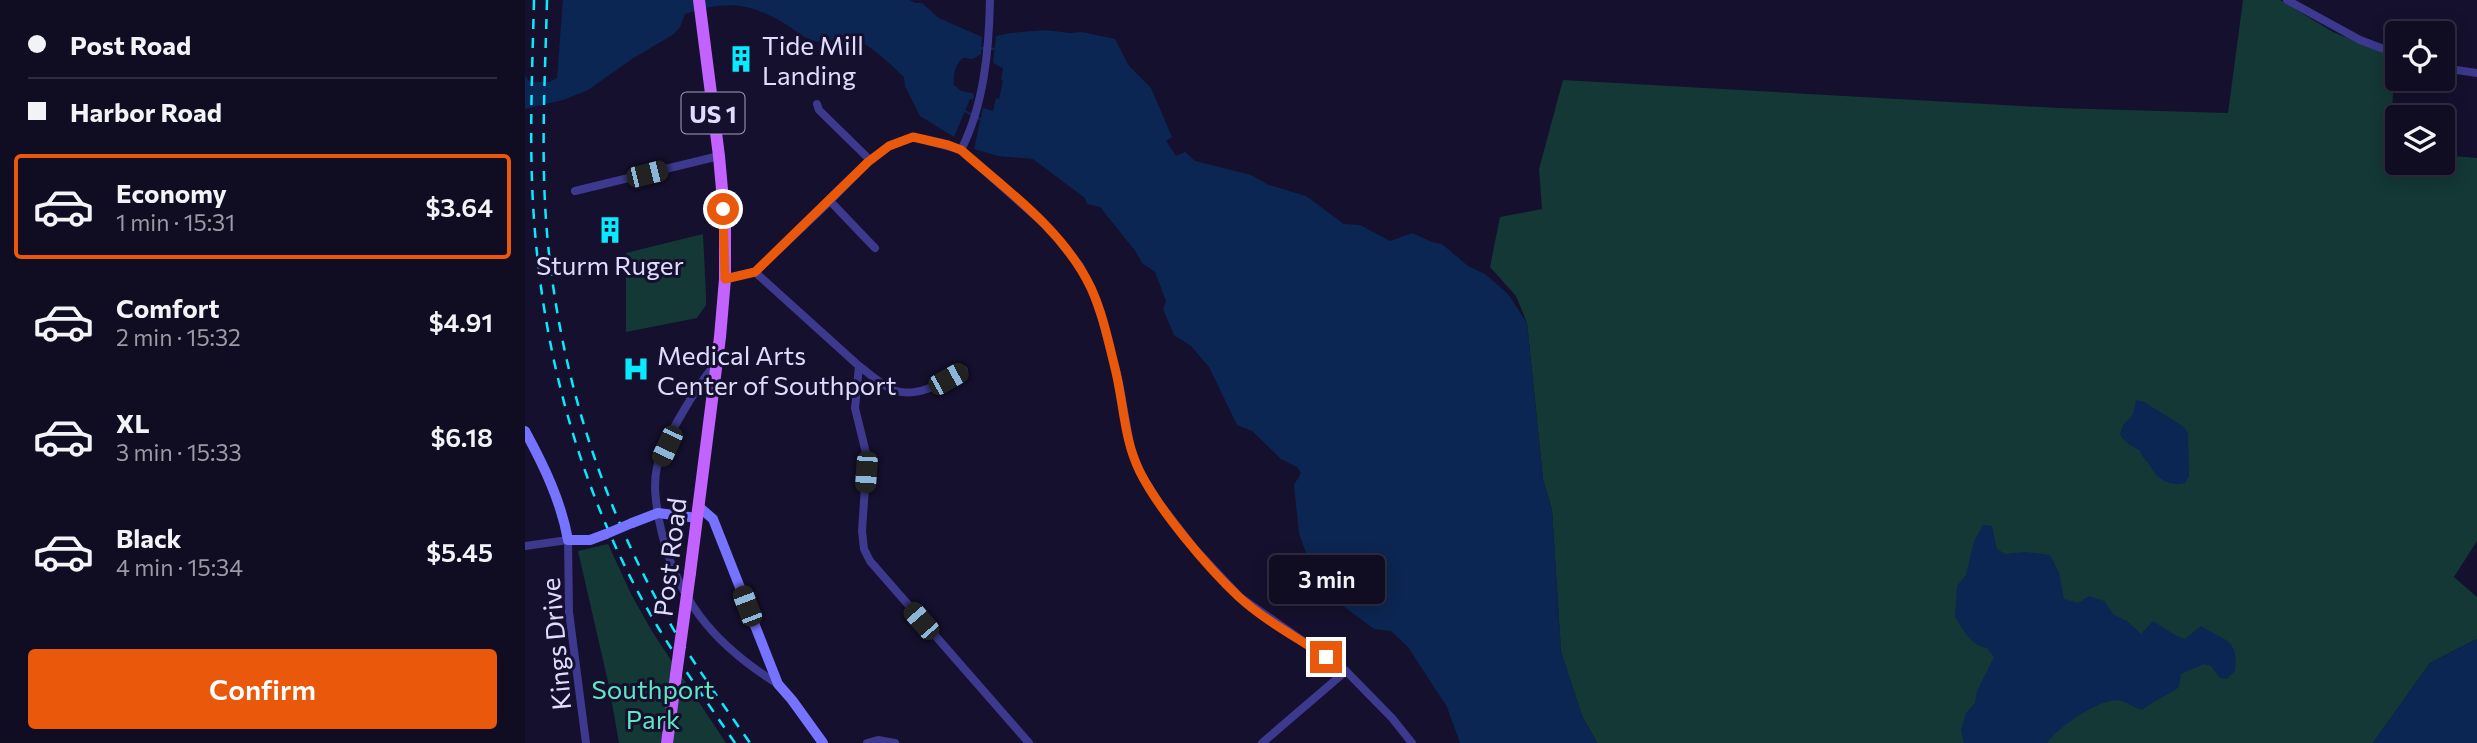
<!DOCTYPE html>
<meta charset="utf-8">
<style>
body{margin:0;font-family:Commissioner,sans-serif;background:#1e1a2f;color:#f1f3f6;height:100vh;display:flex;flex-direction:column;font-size:26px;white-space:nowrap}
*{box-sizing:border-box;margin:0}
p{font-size:23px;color:#9c9ba5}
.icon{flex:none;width:38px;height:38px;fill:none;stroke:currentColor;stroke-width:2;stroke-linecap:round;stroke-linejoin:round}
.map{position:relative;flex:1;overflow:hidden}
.drawer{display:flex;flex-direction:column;background:#100c22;width:525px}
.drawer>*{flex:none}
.banner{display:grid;align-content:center;height:154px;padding:0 28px;background:#100c22}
.controls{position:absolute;left:1860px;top:21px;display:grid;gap:14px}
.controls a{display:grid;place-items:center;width:70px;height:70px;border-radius:7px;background:#100c22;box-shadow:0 4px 18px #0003,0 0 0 2px #302c40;font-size:35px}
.end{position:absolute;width:32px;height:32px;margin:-16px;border:9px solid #ea580c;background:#fff;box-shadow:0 0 0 4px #fff}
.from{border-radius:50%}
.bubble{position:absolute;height:49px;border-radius:7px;background:#100c22;box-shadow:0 4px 18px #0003,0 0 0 2px #302c40;font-size:23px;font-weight:600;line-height:49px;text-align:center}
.car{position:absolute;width:21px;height:42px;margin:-21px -10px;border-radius:9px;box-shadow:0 0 5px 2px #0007;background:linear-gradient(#222 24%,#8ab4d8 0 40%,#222 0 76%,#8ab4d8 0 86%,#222 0)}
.banner b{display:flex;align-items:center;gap:24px;height:66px;font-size:26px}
.banner b+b{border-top:2px solid #302c40}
.banner i{width:18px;height:18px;background:#f1f3f6}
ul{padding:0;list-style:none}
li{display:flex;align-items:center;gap:21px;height:105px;margin:0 14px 10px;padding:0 14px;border:4px solid transparent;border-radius:7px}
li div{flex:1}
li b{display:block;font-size:26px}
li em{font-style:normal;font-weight:600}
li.active{border-color:#ea580c}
li>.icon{width:63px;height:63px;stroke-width:1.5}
.cta{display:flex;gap:14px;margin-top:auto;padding:14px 28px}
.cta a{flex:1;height:80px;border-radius:7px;background:#ea580c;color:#fff;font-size:28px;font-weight:600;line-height:80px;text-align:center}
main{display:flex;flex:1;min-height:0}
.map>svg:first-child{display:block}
.green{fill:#133836}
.water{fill:#0b2652}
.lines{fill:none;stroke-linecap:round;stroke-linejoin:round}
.stream{stroke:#0b2652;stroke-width:2.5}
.street{stroke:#3c398e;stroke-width:8}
.secondary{stroke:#7573ff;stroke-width:10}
.primary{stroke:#c363ff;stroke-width:12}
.rail{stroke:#08eaff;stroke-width:2.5;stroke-dasharray:10 9;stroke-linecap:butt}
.secondary-bridge{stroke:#7573ff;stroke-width:10}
.primary-bridge{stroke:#c363ff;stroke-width:12}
.route{stroke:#ea580c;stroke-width:9}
.labels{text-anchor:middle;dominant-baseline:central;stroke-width:6;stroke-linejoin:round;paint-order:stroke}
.shield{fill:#15102d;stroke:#a39fc0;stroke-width:2}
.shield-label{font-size:24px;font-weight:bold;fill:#e0dcff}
.poi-label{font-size:26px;fill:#e0dcff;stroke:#15102d;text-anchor:start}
.street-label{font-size:26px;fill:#e0dcff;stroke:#15102d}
.park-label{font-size:26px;fill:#61e6c3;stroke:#15102d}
</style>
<main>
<section class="drawer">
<div class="banner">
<b><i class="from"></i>Post Road</b>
<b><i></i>Harbor Road</b>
</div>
<ul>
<li class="active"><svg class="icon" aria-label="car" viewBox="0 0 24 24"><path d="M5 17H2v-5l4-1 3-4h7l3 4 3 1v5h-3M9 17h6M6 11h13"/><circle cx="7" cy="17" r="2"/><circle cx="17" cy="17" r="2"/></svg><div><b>Economy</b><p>1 min · 15:31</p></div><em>$3.64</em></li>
<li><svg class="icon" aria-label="car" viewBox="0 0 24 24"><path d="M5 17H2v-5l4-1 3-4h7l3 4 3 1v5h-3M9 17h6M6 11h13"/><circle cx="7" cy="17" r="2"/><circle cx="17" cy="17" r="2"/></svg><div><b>Comfort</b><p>2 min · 15:32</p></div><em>$4.91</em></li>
<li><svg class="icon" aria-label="car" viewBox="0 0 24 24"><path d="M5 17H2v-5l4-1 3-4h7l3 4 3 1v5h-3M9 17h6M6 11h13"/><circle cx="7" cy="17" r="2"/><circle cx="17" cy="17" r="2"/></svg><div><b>XL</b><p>3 min · 15:33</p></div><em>$6.18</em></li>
<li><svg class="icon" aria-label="car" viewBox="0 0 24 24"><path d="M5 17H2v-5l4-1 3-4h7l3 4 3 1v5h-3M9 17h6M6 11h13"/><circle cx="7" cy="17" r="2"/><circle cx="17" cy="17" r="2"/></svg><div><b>Black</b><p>4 min · 15:34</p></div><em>$5.45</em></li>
</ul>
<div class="cta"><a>Confirm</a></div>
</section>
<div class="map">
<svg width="1952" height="743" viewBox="0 0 1952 743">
<rect width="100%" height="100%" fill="#15102d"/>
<g class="green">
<polygon points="1718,0 1755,0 1808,32 1870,57 1865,149 1872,150 1872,163 1918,163 1918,155 1952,158 1952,541 1929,577 1952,597 1952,639 1905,663 1848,743 1072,743 1057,716 1036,652 1027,510 1018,479 1002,323 991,296 965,267 975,217 1017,209 1014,169 1038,80 1532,108 1703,113"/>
<polygon points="178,234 181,295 181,305 172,318 101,332 101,253"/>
<polygon points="83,544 107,596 128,633 201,743 94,743 84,686 53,551"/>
</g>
<g class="water">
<path d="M 38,0 L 384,0 L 390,3 L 397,3 L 414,18 L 457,37 L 456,54 L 448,59 L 438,58 C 430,64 428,75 429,85 L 436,91 L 447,93 L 449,95 L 448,100 L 445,99 L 429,137 L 395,116 L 380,86 L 379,77 C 366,65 341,39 322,38 C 311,37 301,44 290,41 C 280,39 270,30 262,25 C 224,2 202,0 160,14 L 155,27 L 149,34 L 107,59 L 63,90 L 38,100 L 0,109 L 0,76 L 5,82 L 24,82 L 32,78 Z"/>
<polygon points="520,30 545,33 557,32 590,39 604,66 626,88 647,137 641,141 651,156 660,152 670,161 726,175 744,185 781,196 819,224 835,225 865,241 887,233 907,242 917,244 943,266 960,274 983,294 1002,323 1018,479 1027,510 1036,652 1057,716 1072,743 935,743 922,707 883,647 866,631 849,629 802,594 783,559 774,533 769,485 776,473 772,467 756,459 727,431 712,425 684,367 666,346 649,335 638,309 641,301 630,272 617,263 611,252 575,207 562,204 560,198 508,159 473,156 449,149 458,108 468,111 471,98 474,99 478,81 476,80 478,68 468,63 471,36 485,33"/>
<path d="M 1611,400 L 1619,402 L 1659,427 L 1663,433 L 1664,476 L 1660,483 C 1645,487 1632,479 1625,466 C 1622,460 1617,458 1615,451 C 1607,445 1600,444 1595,434 L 1598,425 L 1608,414 Z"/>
<path d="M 1458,525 L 1467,526 L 1472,549 L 1480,554 L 1500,552 L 1525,555 L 1534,573 L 1539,599 L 1553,603 L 1564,596 L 1579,601 L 1588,614 L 1602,621 L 1616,634 L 1628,621 L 1650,635 L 1660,639 L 1676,626 C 1700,641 1714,639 1710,671 L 1702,679 L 1695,678 L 1686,666 L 1679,664 L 1656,674 L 1654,687 C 1642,696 1629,700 1617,710 C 1609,708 1604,703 1597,701 C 1578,695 1532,728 1522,743 L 1439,743 L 1436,730 L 1441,713 L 1450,703 L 1452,691 L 1469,657 L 1462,648 C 1445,645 1439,631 1430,617 L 1432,586 L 1441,575 L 1449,541 Z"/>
<polygon points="1952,639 1952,743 1848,743 1905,663"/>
</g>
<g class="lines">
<g class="stream">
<polyline points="456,48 469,49"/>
<polyline points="440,111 455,119"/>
</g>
<g class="street">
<path d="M 465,0 C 464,50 459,105 436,150 L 525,229 L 555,266 L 567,290 L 577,319 L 594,383 L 606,450 L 616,474 L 635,504 L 669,548 L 715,597 L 821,671 L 867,718 L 887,743"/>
<polyline points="1762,0 1835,40 1872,54"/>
<polyline points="1918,68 1952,73"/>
<polyline points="292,104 294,110 345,160"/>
<polyline points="50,191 194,156"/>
<polyline points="305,201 350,248"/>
<polyline points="230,272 334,366 330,408 342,457 337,531 339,549 345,561 504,743"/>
<polyline points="200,279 230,272 305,201 343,162 364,146 388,137 436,150"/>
<path d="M 190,364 C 171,388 140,438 132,467 C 128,485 131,503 134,520 C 149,597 188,644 253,684"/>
<path d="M 334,366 C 345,374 359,387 371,391 C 395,398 419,381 439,370"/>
<polyline points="0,546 43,540 44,612 61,743"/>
<polyline points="342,743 353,740 370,743"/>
<polyline points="737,743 821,671"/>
</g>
<g class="secondary">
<path d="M 0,431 C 19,466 36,501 43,540 L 65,540 L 81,534"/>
<polyline points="173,506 188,519 253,684 267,700 298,743"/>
<polyline points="107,523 133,513 172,518"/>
</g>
<g class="primary">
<polyline points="165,573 195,337 200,279 200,223 194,156 174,0"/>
<polyline points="142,743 151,675"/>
</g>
<g class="rail">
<path d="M 9,0 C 7,81 3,163 11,243 C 23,377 64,513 134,629 C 158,668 184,705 210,743"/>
<path d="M 22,0 C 20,81 15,163 23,244 C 36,376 77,505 143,620 C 168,663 197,703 225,743"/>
</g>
<polyline class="secondary-bridge" points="81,534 107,523"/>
<polyline class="primary-bridge" points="151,675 165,573"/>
</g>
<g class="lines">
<path class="route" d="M 198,209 L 200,279 L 230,272 L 343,162 L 364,146 L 388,137 L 423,145 L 436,150 C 483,191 539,231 566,288 C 577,312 583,339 589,364 C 599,401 598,438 615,472 C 634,510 683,568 714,597 C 739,620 773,638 801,657"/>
</g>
<defs>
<symbol id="building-bare" viewBox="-9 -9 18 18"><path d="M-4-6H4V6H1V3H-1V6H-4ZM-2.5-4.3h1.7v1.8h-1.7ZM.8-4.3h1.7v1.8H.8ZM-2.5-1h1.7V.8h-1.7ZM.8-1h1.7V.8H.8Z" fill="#08eaff" stroke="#15102d" stroke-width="2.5" paint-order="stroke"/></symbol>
<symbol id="hospital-bare" viewBox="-9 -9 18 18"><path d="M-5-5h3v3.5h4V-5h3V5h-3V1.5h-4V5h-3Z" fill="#08eaff" stroke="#15102d" stroke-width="2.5" paint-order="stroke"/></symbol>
</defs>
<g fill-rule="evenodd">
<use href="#building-bare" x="197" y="40" width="38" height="38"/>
<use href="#building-bare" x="66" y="211" width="38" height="38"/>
<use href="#hospital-bare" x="92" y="350" width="38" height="38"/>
</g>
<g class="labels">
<rect class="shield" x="156.5" y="92.5" width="63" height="41" rx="5"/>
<g class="shield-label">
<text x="188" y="113">US 1</text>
</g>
<g class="poi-label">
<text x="237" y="44">Tide Mill<tspan x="237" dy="30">Landing</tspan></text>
<text x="85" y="264" text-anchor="middle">Sturm Ruger</text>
<text x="132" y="354">Medical Arts<tspan x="132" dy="30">Center of Southport</tspan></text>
</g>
<g class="street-label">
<text transform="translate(144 557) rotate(-83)">Post Road</text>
<text transform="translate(30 644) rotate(-95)">Kings Drive</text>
</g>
<g class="park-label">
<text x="128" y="688">Southport<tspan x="128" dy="30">Park</tspan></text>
</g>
</g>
</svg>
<div class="controls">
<a><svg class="icon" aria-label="locate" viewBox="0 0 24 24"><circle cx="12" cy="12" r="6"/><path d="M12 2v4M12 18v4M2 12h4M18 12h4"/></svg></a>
<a><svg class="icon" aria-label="layers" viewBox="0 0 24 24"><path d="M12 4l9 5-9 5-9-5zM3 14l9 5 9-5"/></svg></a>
</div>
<i class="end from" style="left:198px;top:209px"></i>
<i class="end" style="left:801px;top:657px"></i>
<div class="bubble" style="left:744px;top:555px;width:116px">3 min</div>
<i class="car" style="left:122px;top:174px;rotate:76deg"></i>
<i class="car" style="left:423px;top:379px;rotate:61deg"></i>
<i class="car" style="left:142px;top:446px;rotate:205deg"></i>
<i class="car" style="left:341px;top:472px;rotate:184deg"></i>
<i class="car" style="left:222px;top:606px;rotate:339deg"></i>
<i class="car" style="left:396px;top:621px;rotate:319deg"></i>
</div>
</main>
